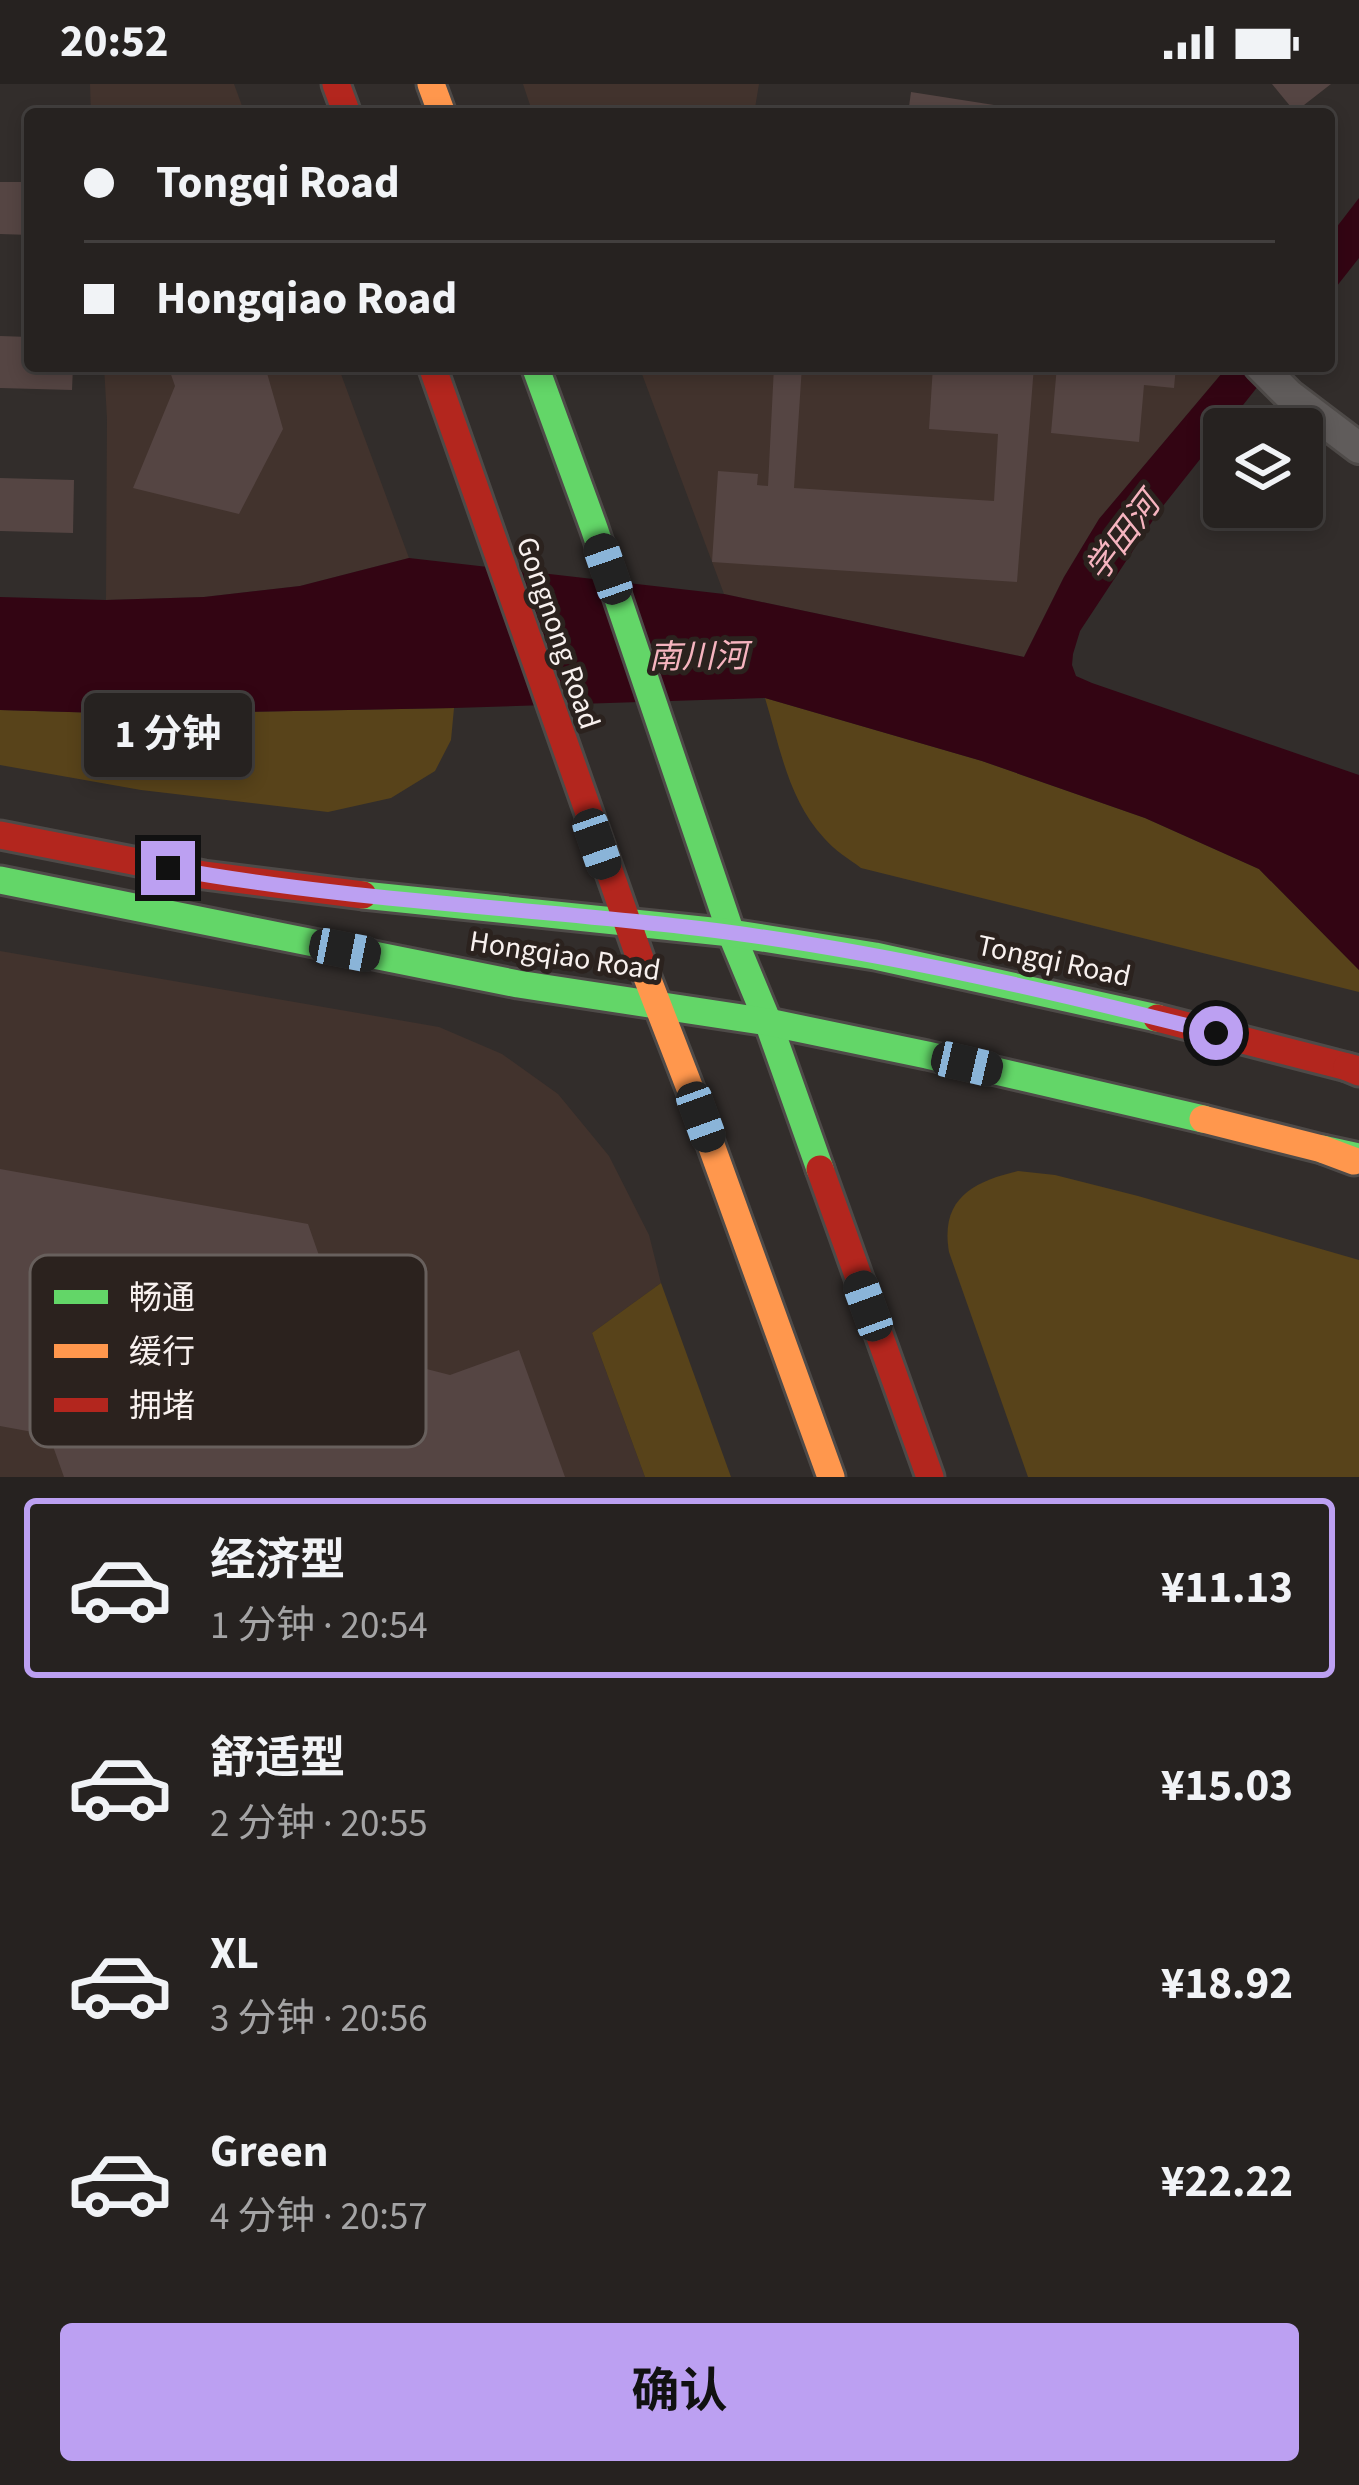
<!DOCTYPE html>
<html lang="zh">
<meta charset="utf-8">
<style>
body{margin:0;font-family:"Source Sans 3","Noto Sans SC",sans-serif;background:#2e2a29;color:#f1f3f6;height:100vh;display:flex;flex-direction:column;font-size:45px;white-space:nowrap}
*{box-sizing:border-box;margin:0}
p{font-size:39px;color:#a4a4a5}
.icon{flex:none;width:66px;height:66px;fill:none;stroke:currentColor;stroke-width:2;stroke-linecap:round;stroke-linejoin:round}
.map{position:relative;height:1393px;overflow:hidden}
.sheet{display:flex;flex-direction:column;background:#262220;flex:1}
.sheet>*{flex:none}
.guide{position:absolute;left:24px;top:24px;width:1311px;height:264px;border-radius:12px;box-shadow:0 6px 18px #0003,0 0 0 3px #423f3e;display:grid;align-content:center;height:264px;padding:0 60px;background:#262220}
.fabs{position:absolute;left:1203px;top:324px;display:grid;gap:24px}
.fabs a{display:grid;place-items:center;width:120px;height:120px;border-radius:12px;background:#262220;box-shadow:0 6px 18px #0003,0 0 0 3px #423f3e;font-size:60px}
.end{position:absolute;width:54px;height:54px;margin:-27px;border:15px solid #bca0f2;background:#111;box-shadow:0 0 0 6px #111}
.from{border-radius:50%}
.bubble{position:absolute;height:84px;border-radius:12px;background:#262220;box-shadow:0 6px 18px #0003,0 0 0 3px #423f3e;font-size:39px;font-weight:700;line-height:84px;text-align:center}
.car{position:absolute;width:36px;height:72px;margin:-36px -18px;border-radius:15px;box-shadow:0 0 9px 3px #0007;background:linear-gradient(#222 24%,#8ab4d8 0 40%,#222 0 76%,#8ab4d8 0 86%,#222 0)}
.guide b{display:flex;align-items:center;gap:42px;height:114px;font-size:45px}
.guide b+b{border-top:3px solid #423f3e}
.guide i{width:30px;height:30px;background:#f1f3f6}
ul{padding:21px 0 0;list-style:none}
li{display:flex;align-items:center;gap:36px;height:180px;margin:0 24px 18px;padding:0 36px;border:6px solid transparent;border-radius:12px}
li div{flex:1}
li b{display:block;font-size:45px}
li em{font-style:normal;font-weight:700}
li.selected{border-color:#bca0f2}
li>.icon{width:108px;height:108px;stroke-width:1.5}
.action{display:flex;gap:24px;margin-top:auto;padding:24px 60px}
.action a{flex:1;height:138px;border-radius:12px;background:#bca0f2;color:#111;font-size:48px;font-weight:700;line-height:138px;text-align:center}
.status{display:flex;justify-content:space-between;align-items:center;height:84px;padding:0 60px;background:#262220;direction:ltr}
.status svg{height:33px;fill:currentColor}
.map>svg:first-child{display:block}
.built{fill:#42332d}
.green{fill:#58431a}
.water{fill:#330513}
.building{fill:#554543}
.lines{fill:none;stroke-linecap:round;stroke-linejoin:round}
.street-casing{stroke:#4e4a48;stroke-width:36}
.fast-casing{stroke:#4e4a48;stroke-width:33}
.slow-casing{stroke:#4e4a48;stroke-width:33}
.jam-casing{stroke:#4e4a48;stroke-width:33}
.street{stroke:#605c5b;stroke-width:30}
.fast{stroke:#63d668;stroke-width:27}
.slow{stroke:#ff974d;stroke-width:27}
.jam{stroke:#b3261e;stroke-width:27}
.route{stroke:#bca0f2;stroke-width:15}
.labels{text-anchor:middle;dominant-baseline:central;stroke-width:10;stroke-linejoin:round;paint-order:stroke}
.street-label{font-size:30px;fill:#f8f1ef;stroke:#2b221e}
.water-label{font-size:33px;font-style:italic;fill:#f6b4bf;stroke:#2b221e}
.key{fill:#2b221e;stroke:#68605d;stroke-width:3}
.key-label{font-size:33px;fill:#f8f1ef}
</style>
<div class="status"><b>20:52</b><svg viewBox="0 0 49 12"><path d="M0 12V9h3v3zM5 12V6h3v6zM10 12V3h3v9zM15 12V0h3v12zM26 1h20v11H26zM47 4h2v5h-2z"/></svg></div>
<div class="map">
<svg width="1359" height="1393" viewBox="0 0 1359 1393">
<rect width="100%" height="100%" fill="#322d2b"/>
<g class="built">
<polygon points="90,0 234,0 245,30 91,30"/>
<polygon points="523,0 759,0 754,30 533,30"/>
<polygon points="104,282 338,282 409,474 300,502 204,513 106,516 107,334"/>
<polygon points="639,282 1228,282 1099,435 1064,493 1024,573 724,510"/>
<polygon points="0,867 439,943 502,970 558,1010 609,1072 649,1151 661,1199 592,1249 645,1393 0,1393"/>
</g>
<g class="green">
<path d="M 765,614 L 982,677 L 1145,734 L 1259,785 L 1359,886 L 1359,908 L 861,784 C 849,775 834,766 824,754 C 788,715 780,663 765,614 Z"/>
<polygon points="454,624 451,656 435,687 391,714 328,728 141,706 0,681 0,626 138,630"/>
<path d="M 1018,1087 L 1055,1091 L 1138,1112 L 1359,1176 L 1359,1393 L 1028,1393 L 949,1168 C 940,1115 972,1098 1018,1087 Z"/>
<polygon points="661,1199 731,1393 645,1393 592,1249"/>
</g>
<g class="water">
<polygon points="1359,114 1359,174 1329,212 1329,153"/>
<polygon points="1228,282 1274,282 1159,427 1080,547 1073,570 1072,581 1076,592 1092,599 1359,691 1359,886 1259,785 1145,734 982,677 765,614 454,624 138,630 0,626 0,513 106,516 204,513 300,502 409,474 724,510 1024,573 1064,493 1099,435"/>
</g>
<g class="building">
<polygon points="1272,0 1331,0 1295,28"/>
<polygon points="911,8 1033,27 1033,30 908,30"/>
<polygon points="0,98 30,98 30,151 0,150"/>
<polygon points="0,252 30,253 30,282 73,282 72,306 0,304"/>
<polygon points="168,282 265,282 283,345 239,430 133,404 175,302"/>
<polygon points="774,282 802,282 794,404 994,417 998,350 929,345 933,282 1034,282 1017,498 712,478 718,387 758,390 757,401 768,402"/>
<polygon points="1057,282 1176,282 1174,304 1144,301 1139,358 1051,349"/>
<polygon points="0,394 74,396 73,449 0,447"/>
<polygon points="0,1085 308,1140 352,1266 450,1291 519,1266 565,1393 64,1393 49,1351 0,1342"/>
</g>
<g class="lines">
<defs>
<polyline id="street" points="1260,282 1289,311 1359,364"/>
<g id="fast">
<polyline points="535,282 594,444 731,849 768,938 820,1085"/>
<polyline points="0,796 518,900 768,938 927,971 1203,1035"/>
<polyline points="363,811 731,849 875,872 1157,934"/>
<polyline points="1322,1065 1359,1073"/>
</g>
<g id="slow">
<polyline points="431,0 442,30"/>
<polyline points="643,883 701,1033 831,1393"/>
<polyline points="1203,1035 1322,1065 1354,1077"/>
</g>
<g id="jam">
<polyline points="336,0 347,30"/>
<polyline points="432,282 643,883"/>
<polyline points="0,751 204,791 363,811"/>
<polyline points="1157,934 1359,986"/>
<polyline points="1347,983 1359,988"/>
<polyline points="820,1085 930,1393"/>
</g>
</defs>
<use href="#street" class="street-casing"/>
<use href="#fast" class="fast-casing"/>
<use href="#slow" class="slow-casing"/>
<use href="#jam" class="jam-casing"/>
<use href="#street" class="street"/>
<use href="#fast" class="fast"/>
<use href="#slow" class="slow"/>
<use href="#jam" class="jam"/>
</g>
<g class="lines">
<path class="route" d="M 168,784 C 353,818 541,824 727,848 C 891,870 1055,908 1216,949"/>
</g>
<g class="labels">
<g class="street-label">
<text transform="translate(558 549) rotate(71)">Gongnong Road</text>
<text transform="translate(565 872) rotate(9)">Hongqiao Road</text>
<text transform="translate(1054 877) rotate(12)">Tongqi Road</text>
</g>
<g class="water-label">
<text transform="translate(1123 453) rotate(-53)">学田河</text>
<text transform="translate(698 573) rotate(-1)">南川河</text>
</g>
</g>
<rect x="30" y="1171" width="396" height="192" rx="18" class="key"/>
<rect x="54" y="1206" width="54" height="14" fill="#63d668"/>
<rect x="54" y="1260" width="54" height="14" fill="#ff974d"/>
<rect x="54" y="1314" width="54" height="14" fill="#b3261e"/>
<g class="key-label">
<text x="129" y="1225">畅通</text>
<text x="129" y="1279">缓行</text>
<text x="129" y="1333">拥堵</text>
</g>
</svg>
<div class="fabs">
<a><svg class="icon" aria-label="layers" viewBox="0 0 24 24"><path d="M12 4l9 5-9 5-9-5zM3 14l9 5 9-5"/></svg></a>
</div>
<i class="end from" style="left:1216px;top:949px"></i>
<i class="end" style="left:168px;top:784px"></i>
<div class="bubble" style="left:84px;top:609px;width:168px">1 分钟</div>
<i class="car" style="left:608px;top:485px;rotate:341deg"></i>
<i class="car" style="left:597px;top:760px;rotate:161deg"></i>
<i class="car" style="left:345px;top:866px;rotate:101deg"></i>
<i class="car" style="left:967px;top:980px;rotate:103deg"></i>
<i class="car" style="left:701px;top:1033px;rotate:160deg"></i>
<i class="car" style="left:868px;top:1222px;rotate:340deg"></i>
<div class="guide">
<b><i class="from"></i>Tongqi Road</b>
<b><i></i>Hongqiao Road</b>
</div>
</div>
<section class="sheet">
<ul>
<li class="selected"><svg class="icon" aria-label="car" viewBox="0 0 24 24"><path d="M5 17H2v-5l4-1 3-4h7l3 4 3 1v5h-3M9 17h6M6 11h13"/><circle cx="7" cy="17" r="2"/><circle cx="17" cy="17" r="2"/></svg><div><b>经济型</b><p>1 分钟 · 20:54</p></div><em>¥11.13</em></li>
<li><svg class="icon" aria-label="car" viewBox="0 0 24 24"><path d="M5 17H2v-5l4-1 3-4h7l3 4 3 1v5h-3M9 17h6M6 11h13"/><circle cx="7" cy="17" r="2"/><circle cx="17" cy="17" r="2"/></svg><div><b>舒适型</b><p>2 分钟 · 20:55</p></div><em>¥15.03</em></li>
<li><svg class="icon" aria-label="car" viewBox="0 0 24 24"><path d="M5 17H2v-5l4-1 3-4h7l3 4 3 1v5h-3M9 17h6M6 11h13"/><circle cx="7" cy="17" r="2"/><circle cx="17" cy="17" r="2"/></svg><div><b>XL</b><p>3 分钟 · 20:56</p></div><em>¥18.92</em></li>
<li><svg class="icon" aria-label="car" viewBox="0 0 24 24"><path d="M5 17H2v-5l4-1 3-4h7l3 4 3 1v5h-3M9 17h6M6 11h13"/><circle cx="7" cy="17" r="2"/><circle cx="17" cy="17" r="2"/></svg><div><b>Green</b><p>4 分钟 · 20:57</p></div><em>¥22.22</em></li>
</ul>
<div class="action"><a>确认</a></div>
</section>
